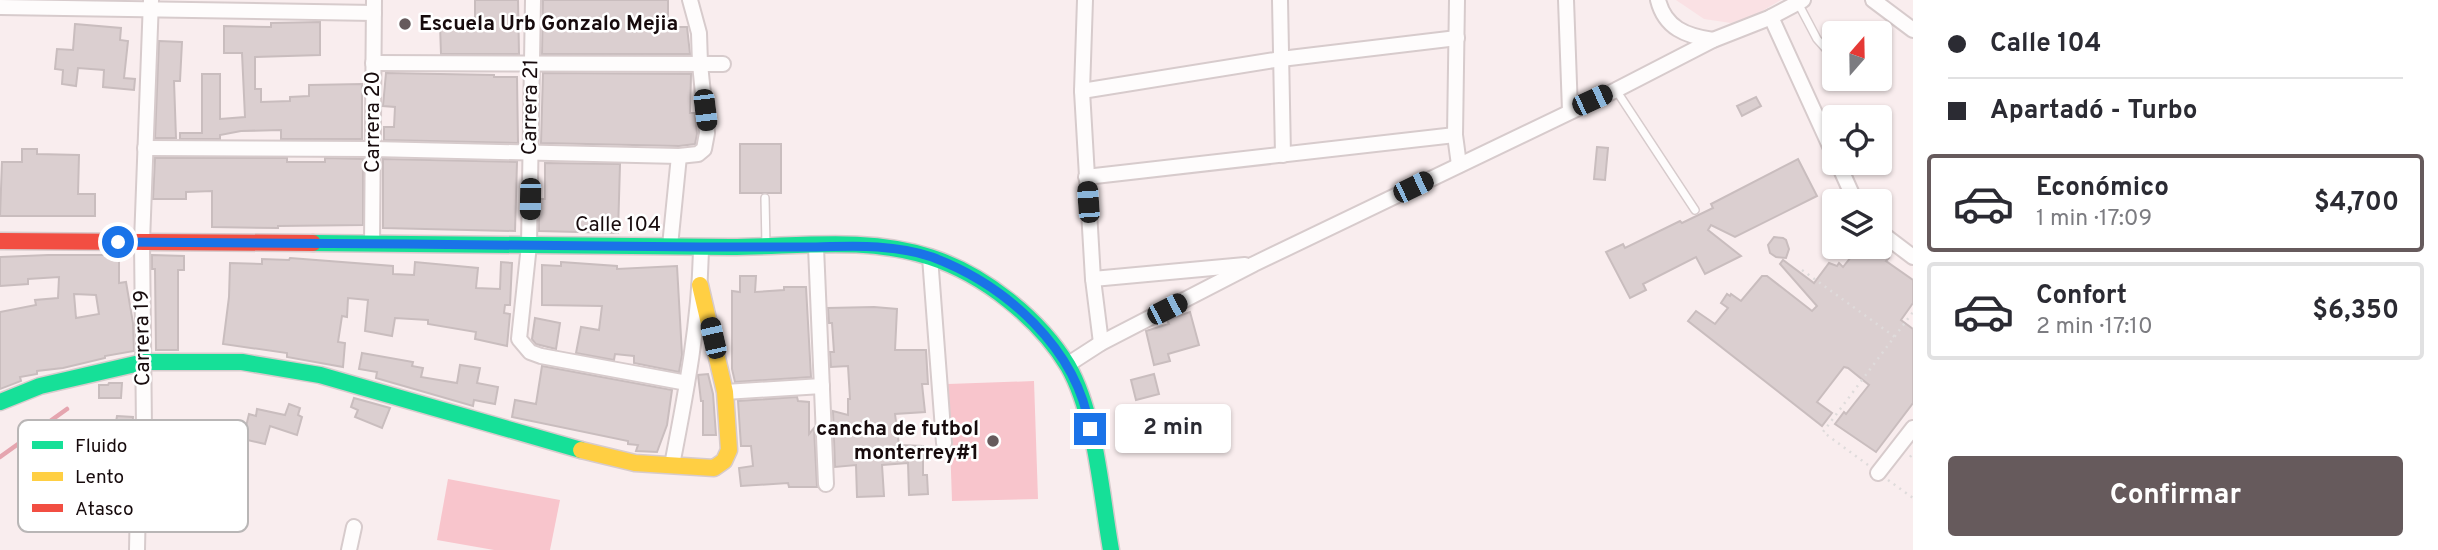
<!DOCTYPE html>
<html lang="es">
<meta charset="utf-8">
<style>
body{margin:0;font-family:Overpass,sans-serif;background:#f7f7f7;color:#2b2b33;height:100vh;display:flex;flex-direction:column;font-size:26px;white-space:nowrap}
*{box-sizing:border-box;margin:0}
p{font-size:23px;color:#7c7c81}
.icon{flex:none;width:38px;height:38px;fill:none;stroke:currentColor;stroke-width:2;stroke-linecap:round;stroke-linejoin:round}
.map{position:relative;flex:1;overflow:hidden}
.drawer{display:flex;flex-direction:column;background:#fff;width:525px}
.drawer>*{flex:none}
.hud{display:grid;align-content:center;height:154px;padding:0 35px;background:#fff}
.needle{width:46px;rotate:20deg}
.fabs{position:absolute;left:1822px;top:21px;display:grid;gap:14px}
.fabs a{display:grid;place-items:center;width:70px;height:70px;border-radius:7px;background:#fff;box-shadow:0 2px 5px #0004;font-size:35px}
.end{position:absolute;width:32px;height:32px;margin:-16px;border:9px solid #1a73e8;background:#fff;box-shadow:0 0 0 4px #fff}
.from{border-radius:50%}
.bubble{position:absolute;height:49px;border-radius:7px;background:#fff;box-shadow:0 2px 5px #0004;font-size:23px;font-weight:700;line-height:49px;text-align:center}
.car{position:absolute;width:21px;height:42px;margin:-21px -10px;border-radius:9px;box-shadow:0 0 5px 2px #0007;background:linear-gradient(#222 24%,#8ab4d8 0 40%,#222 0 76%,#8ab4d8 0 86%,#222 0)}
.hud b{display:flex;align-items:center;gap:24px;height:66px;font-size:26px}
.hud b+b{border-top:2px solid #e1e1e2}
.hud i{width:18px;height:18px;background:#2b2b33}
ul{padding:0;list-style:none}
li{display:flex;align-items:center;gap:21px;height:98px;margin:0 14px 10px;padding:0 21px;border:4px solid #e1e1e2;border-radius:7px}
li div{flex:1}
li b{display:block;font-size:26px}
li em{font-style:normal;font-weight:700}
li.on{border-color:#665a5c}
li>.icon{width:63px;height:63px;stroke-width:1.5}
.button{display:flex;gap:14px;margin-top:auto;padding:14px 35px}
.button a{flex:1;height:80px;border-radius:7px;background:#665a5c;color:#fff;font-size:28px;font-weight:700;line-height:80px;text-align:center}
main{display:flex;flex:1;min-height:0}
.map>svg:first-child{display:block}
.built{fill:#fae1e4}
.green{fill:#f8c5cc}
.lines{fill:none;stroke-linecap:round;stroke-linejoin:round}
.stream{stroke:#e5a5af;stroke-width:4.5}
.building{fill:#dbcfd0;stroke:#c9bdbe;stroke-width:2;fill-rule:evenodd}
.lane-casing{stroke:#d7cbcc;stroke-width:10}
.street-casing{stroke:#d7cbcc;stroke-width:18}
.fast-casing{stroke:#d7cbcc;stroke-width:19}
.slow-casing{stroke:#d7cbcc;stroke-width:19}
.jam-casing{stroke:#d7cbcc;stroke-width:19}
.path{stroke:#dfdbdb;stroke-width:2.5;stroke-dasharray:2 5;stroke-linecap:butt}
.lane{stroke:#fefcfc;stroke-width:7}
.street{stroke:#fefcfc;stroke-width:14}
.fast{stroke:#16e098;stroke-width:16}
.slow{stroke:#ffcf43;stroke-width:16}
.jam{stroke:#f24e42;stroke-width:16}
.route{stroke:#1a73e8;stroke-width:9}
.poi-dot{fill:#665a5c;stroke:#fff;stroke-width:2.5}
.labels{text-anchor:middle;dominant-baseline:central;stroke-width:5;stroke-linejoin:round;paint-order:stroke}
.poi-label{font-size:21px;font-weight:bold;fill:#170b0d;stroke:#fff;text-anchor:start}
.street-label{font-size:21px;fill:#170b0d;stroke:#fff}
.key{fill:#fff;stroke:#b9b6b6;stroke-width:2}
.key-label{font-size:19px;fill:#170b0d}
</style>
<main>
<div class="map">
<svg width="1913" height="550" viewBox="0 0 1913 550">
<rect width="100%" height="100%" fill="#f9edee"/>
<polygon class="built" points="1676,0 1781,0 1757,14 1731,23 1704,19"/>
<g class="green">
<polygon points="1034,381 1038,499 952,501 948,384"/>
<polygon points="448,479 560,500 550,550 494,550 437,540"/>
</g>
<g class="lines">
<polyline class="stream" points="0,457 67,409"/>
</g>
<g class="building">
<polygon points="475,0 518,0 519,54 441,54 440,25 475,25"/>
<polygon points="543,0 668,0 668,27 687,27 690,54 542,54"/>
<polygon points="320,22 320,55 255,57 255,89 261,89 261,102 290,101 290,97 309,96 309,85 362,84 362,139 281,139 281,130 241,131 220,135 220,139 180,139 180,133 202,133 202,74 220,74 220,119 245,117 242,53 224,53 224,26 271,27 271,23"/>
<polygon points="75,24 121,28 120,40 128,41 124,78 135,79 134,90 103,87 104,70 78,68 76,86 62,84 63,70 55,69 57,49 73,50"/>
<polygon points="159,41 182,42 180,81 174,81 176,138 155,138"/>
<polygon points="386,73 494,75 494,77 517,77 518,143 384,140 384,127 394,127 395,107 383,106"/>
<polygon points="543,73 691,74 690,113 695,113 697,134 695,144 679,146 541,143"/>
<polygon points="1756,97 1761,106 1742,116 1737,106"/>
<rect x="740" y="144" width="41" height="49"/>
<polygon points="1597,147 1608,148 1605,180 1594,179"/>
<polygon points="22,149 37,149 37,154 79,155 78,194 95,194 95,216 0,216 2,162 22,162"/>
<polygon points="155,158 287,158 287,162 325,162 325,158 363,159 363,225 278,226 278,228 212,227 212,191 186,192 186,199 153,199"/>
<polygon points="383,159 517,162 515,231 383,228"/>
<polygon points="1798,159 1817,196 1735,237 1711,225 1708,230 1741,256 1705,274 1696,257 1643,284 1646,290 1630,298 1606,252 1623,244 1625,248 1680,221 1682,223 1713,208 1711,204"/>
<polygon points="545,163 620,164 618,233 539,231 539,199 545,199"/>
<polygon points="1774,237 1783,238 1786,240 1789,249 1786,258 1776,257 1770,253 1768,245"/>
<polygon points="1859,247 1869,247 1875,251 1876,249 1889,258 1886,261 1913,280 1913,303 1901,320 1913,329 1913,403 1876,452 1835,424 1844,412 1846,414 1869,385 1848,368 1844,367 1817,402 1832,413 1822,426 1688,321 1696,311 1715,324 1728,308 1721,303 1727,294 1730,296 1731,294 1741,301 1762,276 1767,276 1812,311 1817,306 1780,264 1783,260 1814,283 1829,263 1837,266 1839,263 1843,267"/>
<path d="M 48,255 L 119,255 L 119,283 L 126,282 L 133,323 L 134,351 L 105,356 L 105,358 L 63,368 L 37,371 L 37,374 L 20,377 L 21,381 L 0,389 L 0,312 L 36,305 L 35,300 L 58,298 L 59,277 L 28,279 L 28,284 L 0,286 L 0,257 ZM 74,294 L 96,295 L 99,314 L 76,318 Z"/>
<polygon points="152,255 184,256 184,270 178,270 178,350 156,350 155,269 152,269"/>
<polygon points="290,258 393,266 393,274 414,275 415,262 478,268 476,288 500,289 501,262 512,263 510,305 505,305 504,313 510,314 507,346 475,339 476,332 428,324 428,320 395,318 392,336 365,331 368,300 348,298 347,317 342,316 338,342 345,343 343,367 287,357 287,353 223,344 229,297 230,263 262,264 262,259 289,260"/>
<polygon points="561,262 617,266 617,269 677,266 682,355 679,372 634,363 634,356 615,354 614,360 576,353 581,327 599,330 602,306 542,305 542,265 561,266"/>
<polygon points="740,276 756,276 755,292 784,290 784,287 806,287 811,377 735,382 732,369 732,291 740,292"/>
<polygon points="874,307 897,309 895,350 926,350 928,384 922,384 925,412 895,414 899,445 923,446 923,475 927,475 928,494 909,495 908,463 882,465 884,496 857,497 856,465 835,467 833,411 848,415 848,399 850,399 848,366 831,367 830,352 834,352 832,323 829,323 828,308"/>
<polygon points="1190,312 1199,345 1168,354 1170,361 1154,365 1146,331 1169,324 1167,320"/>
<polygon points="535,318 560,323 556,349 536,344 532,339"/>
<polygon points="362,353 413,362 412,366 423,368 421,377 457,383 460,365 480,368 477,383 498,387 495,404 474,400 473,406 376,378 377,372 359,369"/>
<polygon points="542,366 672,390 667,425 657,452 636,451 638,445 628,444 628,441 512,417 515,400 536,404"/>
<polygon points="708,374 713,394 716,435 703,435 703,401 701,401 698,375"/>
<polygon points="1154,374 1159,394 1136,400 1131,380"/>
<polygon points="109,383 122,383 121,398 99,398 99,385 108,385"/>
<polygon points="797,397 798,401 809,402 809,434 814,428 817,487 789,487 788,483 741,486 739,468 753,466 751,446 741,446 738,401"/>
<polygon points="354,398 390,408 382,428 355,417 358,410 351,407"/>
<polygon points="289,404 300,408 298,415 302,417 297,435 270,426 265,444 243,439 249,414 256,416 257,409 285,415"/>
<polygon points="117,416 133,417 132,433 119,433 118,458 132,458 124,524 71,522 72,505 76,505 76,456 62,455 63,436 84,437 85,420 116,422"/>
</g>
<g class="lines">
<defs>
<g id="lane">
<polyline points="1798,3 1817,39 1834,58"/>
<polyline points="1864,79 1867,81"/>
<polyline points="1616,90 1695,210"/>
<polyline points="765,198 766,246"/>
</g>
<g id="street">
<polyline points="533,0 529,245 519,339 530,352 541,356 687,383"/>
<polyline points="1085,0 1082,91 1093,279 1101,343"/>
<polyline points="1280,0 1283,155"/>
<polyline points="1457,0 1455,135 1459,165"/>
<polyline points="1566,0 1570,111"/>
<path d="M 1658,0 C 1665,28 1686,36 1713,40"/>
<polyline points="1873,0 1913,30"/>
<polyline points="0,7 374,13"/>
<polyline points="1771,17 1834,155"/>
<polyline points="373,63 723,64"/>
<polyline points="1082,91 1281,59 1457,38"/>
<polyline points="145,148 373,149 679,156 698,154 704,149 707,133 700,64 699,33 690,0"/>
<polyline points="1838,163 1855,201"/>
<polyline points="1086,177 1455,135"/>
<polyline points="1880,232 1913,257"/>
<polyline points="372,244 374,0"/>
<polyline points="670,246 679,156"/>
<polyline points="816,247 826,484"/>
<polyline points="930,257 944,443"/>
<polyline points="1093,279 1245,265"/>
<polyline points="1067,365 1101,343 1254,264 1616,90 1713,40 1769,18 1803,0"/>
<polyline points="725,392 822,386"/>
<path d="M 672,465 C 686,393 700,320 701,247"/>
<polyline points="1878,473 1913,428"/>
<polyline points="137,550 138,501 144,428 142,242 151,0"/>
<polyline points="349,550 354,527"/>
</g>
<g id="fast">
<path d="M 313,243 C 452,245 591,246 730,247 C 796,247 866,236 930,257 C 983,274 1039,318 1068,366 C 1096,415 1101,494 1111,550"/>
<polyline points="0,402 40,386 144,362 242,362 320,375 581,450"/>
</g>
<polyline id="slow" points="581,450 635,463 714,468 724,461 729,450 725,392 700,285"/>
<polyline id="jam" points="0,241 313,243"/>
</defs>
<use href="#lane" class="lane-casing"/>
<use href="#street" class="street-casing"/>
<use href="#fast" class="fast-casing"/>
<use href="#slow" class="slow-casing"/>
<use href="#jam" class="jam-casing"/>
<g class="path">
<polyline points="1802,270 1895,337"/>
<polyline points="1910,457 1913,453"/>
<polyline points="1868,465 1823,432 1913,312"/>
<polyline points="1888,480 1913,498"/>
</g>
<use href="#lane" class="lane"/>
<use href="#street" class="street"/>
<use href="#fast" class="fast"/>
<use href="#slow" class="slow"/>
<use href="#jam" class="jam"/>
</g>
<g class="lines">
<path class="route" d="M 118,242 C 312,243 505,245 699,247 C 738,247 777,247 816,247 C 854,246 894,244 932,257 C 1006,285 1077,348 1090,429"/>
</g>
<g class="poi-dot">
<circle cx="405" cy="24" r="7"/>
<circle cx="993" cy="441" r="7"/>
</g>
<g class="labels">
<g class="poi-label">
<text x="419" y="24">Escuela Urb Gonzalo Mejia</text>
<text x="979" y="429" text-anchor="end">cancha de futbol<tspan x="979" dy="24">monterrey#1</tspan></text>
</g>
<g class="street-label">
<text transform="translate(531 107) rotate(-89)">Carrera 21</text>
<text transform="translate(373 122) rotate(-90)">Carrera 20</text>
<text x="618" y="225">Calle 104</text>
<text transform="translate(143 338) rotate(-91)">Carrera 19</text>
</g>
</g>
<rect x="18" y="420" width="230" height="112" rx="10" class="key"/>
<rect x="32" y="441" width="31" height="8" fill="#16e098"/>
<rect x="32" y="472" width="31" height="9" fill="#ffcf43"/>
<rect x="32" y="504" width="31" height="8" fill="#f24e42"/>
<g class="key-label">
<text x="75" y="452">Fluido</text>
<text x="75" y="483">Lento</text>
<text x="75" y="515">Atasco</text>
</g>
</svg>
<div class="fabs">
<a><svg class="needle" viewBox="-14 -14 28 28"><path d="M0-13l5 13h-10z" fill="#e53935"/><path d="M0 13l5-13h-10z" fill="#7c7c81"/></svg></a>
<a><svg class="icon" aria-label="locate" viewBox="0 0 24 24"><circle cx="12" cy="12" r="6"/><path d="M12 2v4M12 18v4M2 12h4M18 12h4"/></svg></a>
<a><svg class="icon" aria-label="layers" viewBox="0 0 24 24"><path d="M12 4l9 5-9 5-9-5zM3 14l9 5 9-5"/></svg></a>
</div>
<i class="end from" style="left:118px;top:242px"></i>
<i class="end" style="left:1090px;top:429px"></i>
<div class="bubble" style="left:1115px;top:404px;width:116px">2 min</div>
<i class="car" style="left:1592px;top:100px;rotate:65deg"></i>
<i class="car" style="left:705px;top:110px;rotate:173deg"></i>
<i class="car" style="left:1413px;top:187px;rotate:64deg"></i>
<i class="car" style="left:530px;top:199px;rotate:181deg"></i>
<i class="car" style="left:1088px;top:202px;rotate:356deg"></i>
<i class="car" style="left:1167px;top:309px;rotate:63deg"></i>
<i class="car" style="left:713px;top:338px;rotate:347deg"></i>
</div>
<section class="drawer">
<div class="hud">
<b><i class="from"></i>Calle 104</b>
<b><i></i>Apartadó - Turbo</b>
</div>
<ul>
<li class="on"><svg class="icon" aria-label="car" viewBox="0 0 24 24"><path d="M5 17H2v-5l4-1 3-4h7l3 4 3 1v5h-3M9 17h6M6 11h13"/><circle cx="7" cy="17" r="2"/><circle cx="17" cy="17" r="2"/></svg><div><b>Económico</b><p>1 min · 17:09</p></div><em>$4,700</em></li>
<li><svg class="icon" aria-label="car" viewBox="0 0 24 24"><path d="M5 17H2v-5l4-1 3-4h7l3 4 3 1v5h-3M9 17h6M6 11h13"/><circle cx="7" cy="17" r="2"/><circle cx="17" cy="17" r="2"/></svg><div><b>Confort</b><p>2 min · 17:10</p></div><em>$6,350</em></li>
</ul>
<div class="button"><a>Confirmar</a></div>
</section>
</main>
